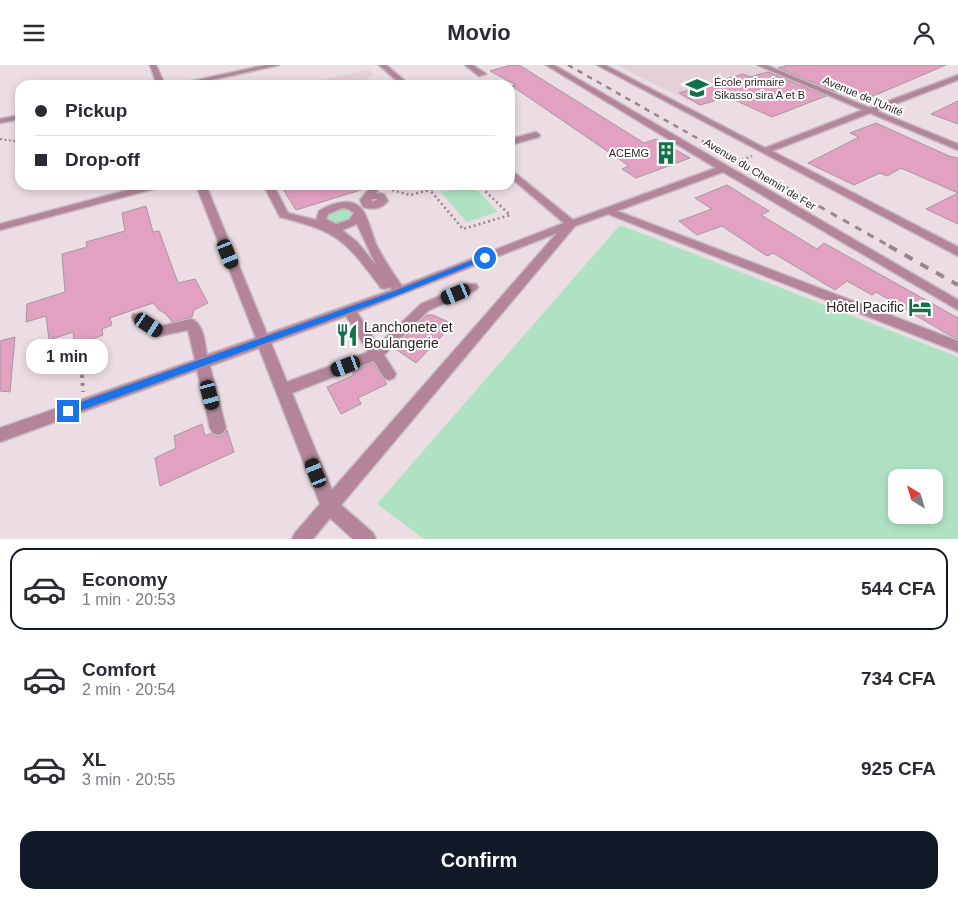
<!DOCTYPE html>
<meta charset="utf-8">
<style>
body{margin:0;font-family:Arial,sans-serif;background:#f7f7f7;color:#2b2b33;height:100vh;display:flex;flex-direction:column;font-size:19px;white-space:nowrap}
*{box-sizing:border-box;margin:0}
p{font-size:16px;color:#7c7c81}
.icon{flex:none;width:28px;height:28px;fill:none;stroke:currentColor;stroke-width:2;stroke-linecap:round;stroke-linejoin:round}
.map{position:relative;height:474px;overflow:hidden}
.details{display:flex;flex-direction:column;background:#fff;flex:1}
.details>*{flex:none}
.top-card{position:absolute;left:15px;top:15px;width:500px;height:110px;border-radius:15px;box-shadow:0 2px 8px #0003;display:grid;align-content:center;height:110px;padding:0 20px;background:#fff}
.needle{width:32px;rotate:322deg}
.buttons{position:absolute;left:888px;top:404px;display:grid;gap:10px}
.buttons a{display:grid;place-items:center;width:55px;height:55px;border-radius:10px;background:#fff;box-shadow:0 2px 8px #0003;font-size:25px}
.end{position:absolute;width:22px;height:22px;margin:-11px;border:6px solid #1a73e8;background:#fff;box-shadow:0 0 0 2px #fff}
.from{border-radius:50%}
.bubble{position:absolute;height:35px;border-radius:15px;background:#fff;box-shadow:0 2px 8px #0003;font-size:16px;font-weight:600;line-height:35px;text-align:center}
.car{position:absolute;width:15px;height:30px;margin:-15px -8px;border-radius:6px;box-shadow:0 0 4px 1px #0007;background:linear-gradient(#222 24%,#8ab4d8 0 40%,#222 0 76%,#8ab4d8 0 86%,#222 0)}
.top-card b{display:flex;align-items:center;gap:18px;height:48px;font-size:19px}
.top-card b+b{border-top:1px solid #e1e1e2}
.top-card i{width:12px;height:12px;background:#2b2b33}
ul{padding:9px 0 0;list-style:none}
li{display:flex;align-items:center;gap:15px;height:82px;margin:0 10px 8px;padding:0 10px;border:2px solid transparent;border-radius:15px}
li div{flex:1}
li b{display:block;font-size:19px}
li em{font-style:normal;font-weight:600}
li.current{border-color:#111827}
li>.icon{width:45px;height:45px;stroke-width:1.5}
.primary-button{display:flex;gap:10px;margin-top:auto;padding:10px 20px}
.primary-button a{flex:1;height:58px;border-radius:15px;background:#111827;color:#fff;font-size:20px;font-weight:600;line-height:58px;text-align:center}
header{display:flex;justify-content:space-between;align-items:center;height:65px;padding:0 20px;background:#fff;font-size:22px;font-weight:600}
.map>svg:first-child{display:block}
.built{fill:#e5cfd9}
.green{fill:#afe2c3;fill-rule:evenodd}
.building{fill:#e2a1c1;stroke:#a5989e}
.lines{fill:none;stroke-linecap:round;stroke-linejoin:round}
.minor-casing{stroke:#c5b8be;stroke-width:3}
.path-far3{stroke:#93898e;stroke-width:2;stroke-dasharray:2 2.5;stroke-linecap:butt}
.path-far2{stroke:#93898e;stroke-width:2.5;stroke-dasharray:2 3;stroke-linecap:butt}
.path-far1{stroke:#93898e;stroke-width:3;stroke-dasharray:2.5 4;stroke-linecap:butt}
.path{stroke:#93898e;stroke-width:4;stroke-dasharray:3 5;stroke-linecap:butt}
.minor{fill:#b3849a;fill-rule:evenodd}
.rail-far2{stroke:#93888d;stroke-width:2.5;stroke-dasharray:5.5 5.5;stroke-linecap:butt}
.rail-far1{stroke:#93888d;stroke-width:3;stroke-dasharray:7 7;stroke-linecap:butt}
.rail{stroke:#93888d;stroke-width:4;stroke-dasharray:9 9;stroke-linecap:butt}
.route{fill:#1a73e8}
.labels{text-anchor:middle;dominant-baseline:central;stroke-width:4;stroke-linejoin:round;paint-order:stroke}
.far-poi-label{font-size:11px;fill:#2c2629;stroke:#fff;text-anchor:start}
.far-street-label{font-size:11px;fill:#2c2629;stroke:#fff}
.poi-label{font-size:14px;fill:#2c2629;stroke:#fff;text-anchor:end}
</style>
<header><svg class="icon" aria-label="menu" viewBox="0 0 24 24"><path d="M4 6h16M4 12h16M4 18h16"/></svg>Movio<svg class="icon" aria-label="person" viewBox="0 0 24 24"><circle cx="12" cy="8" r="4"/><path d="M4 21q1-7 8-7t8 7"/></svg></header>
<div class="map">
<svg width="958" height="474" viewBox="0 0 958 474">
<rect width="100%" height="100%" fill="#ebdde3"/>
<g class="built">
<polygon points="617,0 749,0 774,10 688,36"/>
<polygon points="369,5 374,10 367,12 377,20 354,20 349,15 318,20 315,16"/>
</g>
<g class="green">
<polygon points="468,120 472,120 498,147 467,157 441,128"/>
<polygon points="339,141 357,146 349,159 328,160 323,151"/>
<path d="M 620,160 L 958,292 L 958,474 L 424,474 L 377,439 ZM 934,412 L 934,450 L 896,450 L 896,412 Z"/>
</g>
<g class="building">
<polygon points="511,0 519,0 644,78 656,74 690,93 636,113 622,104 629,101 512,21 516,20 490,6"/>
<polygon points="788,0 946,0 871,32 845,24 836,27 778,3"/>
<polygon points="768,7 826,31 772,52 728,32 700,40 679,28 743,9 750,12"/>
<polygon points="958,36 958,59 931,49"/>
<polygon points="876,58 949,91 958,93 958,159 926,144 958,128 901,103 887,111 880,108 854,120 808,98 859,72 850,68"/>
<polygon points="289,120 361,120 364,124 296,145 283,124"/>
<polygon points="727,120 769,146 761,150 817,184 824,178 958,253 958,274 949,270 876,227 872,230 847,216 835,225 773,188 767,191 722,161 697,170 679,156 712,144 695,133"/>
<polygon points="146,141 153,167 159,166 178,218 195,214 208,238 194,245 192,252 172,257 166,249 159,245 153,238 110,253 112,260 102,264 103,270 75,281 73,267 49,275 46,251 26,257 27,239 65,227 62,189 87,182 86,177 125,166 122,148"/>
<polygon points="427,250 433,250 453,259 416,298 394,283"/>
<polygon points="15,272 10,327 0,326 0,276"/>
<polygon points="373,298 387,319 358,333 361,339 341,349 327,322 354,310 352,307"/>
<polygon points="202,359 205,371 211,368 219,372 224,370 227,365 234,387 160,421 155,393 176,383 174,371"/>
</g>
<g class="lines">
<defs>
<g id="minor">
<polygon points="150,0 156,0 165,20 157,20"/>
<polygon points="266,0 279,0 189,20 174,20"/>
<polygon points="379,0 386,0 410,20 402,20"/>
<polygon points="465,0 473,0 486,9 479,11"/>
<path d="M 546,0 L 554,0 L 958,235 L 958,245 L 723,107 L 617,146 L 958,276 L 958,287 L 608,149 L 575,161 L 341,440 L 373,468 L 376,474 L 353,474 L 330,453 L 313,474 L 292,474 L 295,468 L 320,439 L 259,283 L 210,301 L 226,363 L 223,368 L 218,370 L 213,368 L 210,363 L 197,305 L 0,377 L 0,363 L 195,295 L 188,265 L 159,271 L 133,255 L 132,252 L 133,249 L 143,249 L 161,261 L 191,254 C 204,258 205,279 207,290 L 256,273 L 196,120 L 206,120 L 267,269 L 392,225 L 390,222 L 385,224 L 381,223 C 345,175 339,167 280,152 L 265,123 L 267,121 L 287,120 L 276,125 L 288,148 L 316,155 L 319,146 C 330,139 349,132 360,142 C 368,149 372,171 377,181 C 384,195 393,208 402,221 L 564,158 L 510,112 L 510,104 L 573,155 L 716,103 ZM 342,143 L 348,144 L 354,148 L 349,155 L 336,159 L 326,154 L 328,149 ZM 357,159 L 376,200 L 357,177 L 342,165 ZM 557,168 L 332,425 L 292,328 L 374,296 L 384,313 L 389,315 L 394,313 L 396,309 L 384,290 L 429,245 L 476,225 L 478,222 L 476,219 L 468,219 L 421,239 L 378,280 L 357,247 ZM 346,251 L 368,287 L 287,317 L 271,278 Z"/>
<polygon points="597,0 605,0 765,83 863,45 757,0 766,0 870,43 958,10 958,15 877,46 958,79 958,85 870,48 772,86 958,182 958,191"/>
<polygon points="20,50 20,54 0,58 0,54"/>
<polygon points="536,67 540,70 539,72 510,80 510,74"/>
<polygon points="147,120 163,120 161,122 0,165 0,159"/>
<path d="M 363,120 L 374,120 L 378,125 L 376,128 L 384,129 L 388,136 C 381,144 374,145 363,142 L 360,135 L 368,125 ZM 373,134 L 377,134 L 377,135 L 371,137 Z"/>
</g>
</defs>
<use href="#minor" class="minor-casing"/>
<polyline class="path-far3" points="0,74 20,77"/>
<g class="path-far2">
<polyline points="737,97 752,91"/>
<polyline points="447,120 430,125 463,164 510,150 479,120"/>
<polyline points="392,125 410,130 430,125"/>
</g>
<polyline class="path-far1" points="79,281 82,311"/>
<polyline class="path" points="82,310 83,327"/>
<use href="#minor" class="minor"/>
<polyline class="rail-far2" points="568,0 711,81"/>
<polyline class="rail-far1" points="709,79 891,182"/>
<polyline class="rail" points="889,181 958,220"/>
</g>
<polygon class="route" points="483,191 489,193 398,230 68,350 63,346 64,343 392,227"/>
<defs>
<symbol id="school-bare" viewBox="-9 -9 18 18"><path d="M0-5L7-2L0 1L-7-2ZM-4 1L0 2.5L4 1V4Q0 6-4 4Z" fill="#107248" stroke="#fff" stroke-width="2.5" paint-order="stroke"/></symbol>
<symbol id="building-bare" viewBox="-9 -9 18 18"><path d="M-4-6H4V6H1V3H-1V6H-4ZM-2.5-4.3h1.7v1.8h-1.7ZM.8-4.3h1.7v1.8H.8ZM-2.5-1h1.7V.8h-1.7ZM.8-1h1.7V.8H.8Z" fill="#107248" stroke="#fff" stroke-width="2.5" paint-order="stroke"/></symbol>
<symbol id="hotel-bare" viewBox="-9 -9 18 18"><path d="M-6-4.5h1.5V1H6V5H4.5V3h-9V5H-6ZM-4 0a1.8 1.8 0 1 1 3.6 0ZM.5 0V-2.5h3Q6-2.5 6 0Z" fill="#107248" stroke="#fff" stroke-width="2.5" paint-order="stroke"/></symbol>
<symbol id="restaurant-bare" viewBox="-9 -9 18 18"><path d="M-5-6h1v4h1v-4h1v4h1v-4h1v5L-1.5 .5V6h-2V.5L-5-1ZM5-6V6H3V1.5H1.5Q1.5-4 5-6Z" fill="#107248" stroke="#fff" stroke-width="2.5" paint-order="stroke"/></symbol>
</defs>
<g fill-rule="evenodd">
<use href="#school-bare" x="681" y="7" width="32" height="32"/>
<use href="#building-bare" x="650" y="72" width="32" height="32"/>
<use href="#hotel-bare" x="904" y="226" width="32" height="32"/>
<use href="#restaurant-bare" x="331" y="254" width="32" height="32"/>
</g>
<g class="labels">
<g class="far-poi-label">
<text x="714" y="17">École primaire<tspan x="714" dy="13">Sikasso sira A et B</tspan></text>
<text x="649" y="88" text-anchor="end">ACEMG</text>
</g>
<g class="far-street-label">
<text transform="translate(863 31) rotate(23)">Avenue de l'Unité</text>
<text transform="translate(760 109) rotate(31)">Avenue du Chemin de Fer</text>
</g>
<g class="poi-label">
<text x="904" y="242">Hôtel Pacific</text>
<text x="364" y="262" text-anchor="start">Lanchonete et<tspan x="364" dy="16">Boulangerie</tspan></text>
</g>
</g>
</svg>
<div class="buttons">
<a><svg class="needle" viewBox="-14 -14 28 28"><path d="M0-13l5 13h-10z" fill="#e53935"/><path d="M0 13l5-13h-10z" fill="#7c7c81"/></svg></a>
</div>
<i class="end from" style="left:485px;top:193px"></i>
<i class="end" style="left:68px;top:346px"></i>
<div class="bubble" style="left:26px;top:274px;width:82px">1 min</div>
<i class="car" style="left:228px;top:189px;rotate:158deg"></i>
<i class="car" style="left:456px;top:229px;rotate:248deg"></i>
<i class="car" style="left:149px;top:260px;rotate:124deg"></i>
<i class="car" style="left:346px;top:301px;rotate:249deg"></i>
<i class="car" style="left:210px;top:330px;rotate:165deg"></i>
<i class="car" style="left:316px;top:408px;rotate:338deg"></i>
<div class="top-card">
<b><i class="from"></i>Pickup</b>
<b><i></i>Drop-off</b>
</div>
</div>
<section class="details">
<ul>
<li class="current"><svg class="icon" aria-label="car" viewBox="0 0 24 24"><path d="M5 17H2v-5l4-1 3-4h7l3 4 3 1v5h-3M9 17h6M6 11h13"/><circle cx="7" cy="17" r="2"/><circle cx="17" cy="17" r="2"/></svg><div><b>Economy</b><p>1 min · 20:53</p></div><em>544 CFA</em></li>
<li><svg class="icon" aria-label="car" viewBox="0 0 24 24"><path d="M5 17H2v-5l4-1 3-4h7l3 4 3 1v5h-3M9 17h6M6 11h13"/><circle cx="7" cy="17" r="2"/><circle cx="17" cy="17" r="2"/></svg><div><b>Comfort</b><p>2 min · 20:54</p></div><em>734 CFA</em></li>
<li><svg class="icon" aria-label="car" viewBox="0 0 24 24"><path d="M5 17H2v-5l4-1 3-4h7l3 4 3 1v5h-3M9 17h6M6 11h13"/><circle cx="7" cy="17" r="2"/><circle cx="17" cy="17" r="2"/></svg><div><b>XL</b><p>3 min · 20:55</p></div><em>925 CFA</em></li>
</ul>
<div class="primary-button"><a>Confirm</a></div>
</section>
